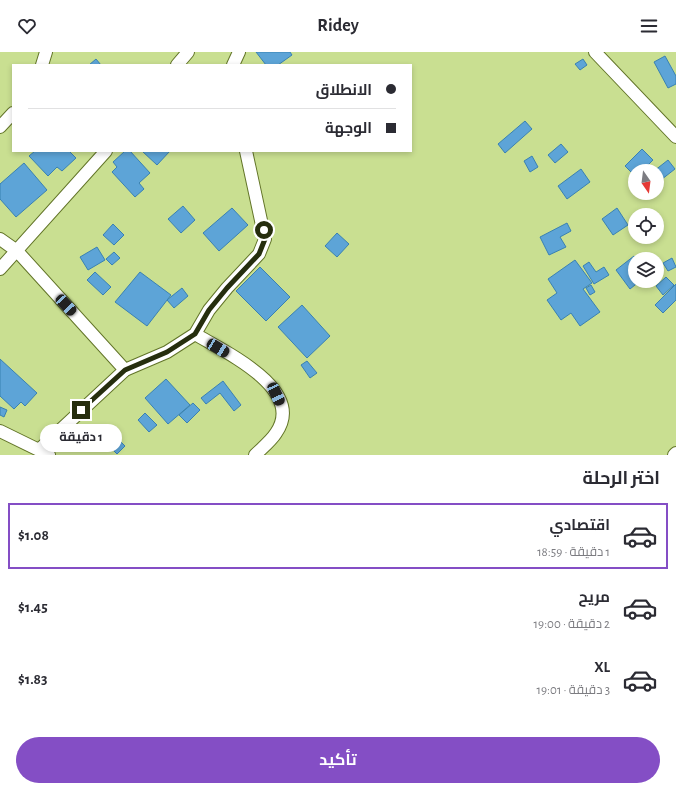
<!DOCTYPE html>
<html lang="ar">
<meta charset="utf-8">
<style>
body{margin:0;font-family:"Alegreya Sans",Cairo,sans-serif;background:#f2f2f3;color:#2b2b33;direction:rtl;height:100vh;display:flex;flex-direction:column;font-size:15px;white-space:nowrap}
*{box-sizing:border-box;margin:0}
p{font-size:13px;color:#7c7c81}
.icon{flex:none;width:22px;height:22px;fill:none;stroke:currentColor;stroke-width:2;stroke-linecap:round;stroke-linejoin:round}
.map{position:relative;height:403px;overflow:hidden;direction:ltr}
.panel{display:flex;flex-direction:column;background:#fff;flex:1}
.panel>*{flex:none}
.banner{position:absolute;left:12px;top:12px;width:400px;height:88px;border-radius:0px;box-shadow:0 2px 6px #0003;direction:rtl;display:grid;align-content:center;height:88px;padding:0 16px;background:#fff}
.needle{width:26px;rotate:166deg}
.tools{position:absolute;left:628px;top:112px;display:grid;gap:8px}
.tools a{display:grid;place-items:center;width:36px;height:36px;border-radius:50%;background:#fff;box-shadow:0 2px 6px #0003;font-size:20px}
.end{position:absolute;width:18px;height:18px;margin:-9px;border:5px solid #262e0e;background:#fff;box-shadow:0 0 0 2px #fff}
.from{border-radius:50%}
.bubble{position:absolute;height:28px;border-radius:14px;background:#fff;box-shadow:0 2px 6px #0003;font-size:13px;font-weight:700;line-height:28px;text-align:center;direction:rtl}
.car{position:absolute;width:12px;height:24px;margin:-12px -6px;border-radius:5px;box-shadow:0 0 3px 1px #0007;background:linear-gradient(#222 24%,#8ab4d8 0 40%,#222 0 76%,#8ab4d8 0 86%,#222 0)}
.banner b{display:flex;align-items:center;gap:14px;height:38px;font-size:15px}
.banner b+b{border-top:1px solid #e1e1e2}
.banner i{width:10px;height:10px;background:#2b2b33}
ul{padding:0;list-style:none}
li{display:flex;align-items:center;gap:12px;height:66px;margin:0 8px 6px;padding:0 8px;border:2px solid transparent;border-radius:0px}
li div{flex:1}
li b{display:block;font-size:15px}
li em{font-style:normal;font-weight:700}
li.on{border-color:#844ec5}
li>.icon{width:36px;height:36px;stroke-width:1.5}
h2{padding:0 16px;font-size:18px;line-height:48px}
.button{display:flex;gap:8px;margin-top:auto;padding:8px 16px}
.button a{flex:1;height:46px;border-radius:24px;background:#844ec5;color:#fff;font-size:16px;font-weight:700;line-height:46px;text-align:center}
header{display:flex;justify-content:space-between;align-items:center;height:52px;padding:0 16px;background:#fff;font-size:18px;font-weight:700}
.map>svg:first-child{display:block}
.building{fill:#5da4d7;stroke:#3981b2}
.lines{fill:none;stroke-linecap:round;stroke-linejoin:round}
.street-casing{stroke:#627428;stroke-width:14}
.street{stroke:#fff;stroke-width:12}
.route{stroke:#262e0e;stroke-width:5}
</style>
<header><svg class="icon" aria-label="menu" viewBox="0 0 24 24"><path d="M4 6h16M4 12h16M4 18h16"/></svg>Ridey<svg class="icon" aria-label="heart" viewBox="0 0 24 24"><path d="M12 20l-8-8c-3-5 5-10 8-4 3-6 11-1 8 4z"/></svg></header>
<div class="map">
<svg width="676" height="403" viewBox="0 0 676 403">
<rect width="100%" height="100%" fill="#c9df91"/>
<g class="building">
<polygon points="256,0 290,0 292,3 278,13 266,13"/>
<polygon points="665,4 676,24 676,32 668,36 654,10"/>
<polygon points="96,7 101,13 89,13"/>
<polygon points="583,7 587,13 580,18 575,12"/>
<polygon points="525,69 532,77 505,101 498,92"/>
<polygon points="561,92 568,100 555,111 548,103"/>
<polygon points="642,97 653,108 642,119 635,119 635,124 625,114"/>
<polygon points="35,99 69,99 76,106 62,119 57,115 48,124 29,104"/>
<polygon points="125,99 130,99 150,121 139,131 144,137 135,145 112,120 117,115 113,110"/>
<polygon points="142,99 170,99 157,113"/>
<polygon points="532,104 538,115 530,120 524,109"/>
<polygon points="668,108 675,117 657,131 657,119 654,119"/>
<polygon points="24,111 47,138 16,165 0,147 0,132"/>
<polygon points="581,117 590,130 567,147 558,134"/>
<polygon points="183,154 195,168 181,181 168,167"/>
<polygon points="232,156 248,173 219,199 203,181"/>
<polygon points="617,156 628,173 613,183 602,167"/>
<polygon points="567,171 571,179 560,185 566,195 549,203 540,185"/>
<polygon points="113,172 124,183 114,193 103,183"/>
<polygon points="337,181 349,192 337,205 325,194"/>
<polygon points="97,195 105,208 88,218 80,205"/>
<polygon points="114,200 120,206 112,213 106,207"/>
<polygon points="634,204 636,207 635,229 640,229 630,237 616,218"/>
<polygon points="672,206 676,215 668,219 663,211"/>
<polygon points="575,208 592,231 583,237 600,260 580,274 571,261 561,268 547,248 557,241 548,227"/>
<polygon points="589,210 596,220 604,215 609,223 594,232 583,214"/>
<polygon points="260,215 290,245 266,269 236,239"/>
<polygon points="95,220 111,235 103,243 87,228"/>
<polygon points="140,220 171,243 147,274 115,250"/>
<polygon points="666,225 674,233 663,243 656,234"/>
<polygon points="676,232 676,248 663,261 655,253"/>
<polygon points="591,233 595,240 590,243 586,236"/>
<polygon points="182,236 188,244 174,256 167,248"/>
<polygon points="302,253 330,284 307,306 278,275"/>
<polygon points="0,307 37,341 25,354 21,350 14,357 0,344"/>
<polygon points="307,309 317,321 310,326 301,313"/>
<polygon points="166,327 190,353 168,372 145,346"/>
<polygon points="223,329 241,353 234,359 220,341 206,352 201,346"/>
<polygon points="193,351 200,358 187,371 179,363"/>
<polygon points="0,355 7,358 4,365 0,363"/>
<polygon points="145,361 157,373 149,380 138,368"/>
<polygon points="108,377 125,394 117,402 100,385"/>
</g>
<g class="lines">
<defs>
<g id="street">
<polyline points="595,0 676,85"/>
<polyline points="42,13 46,0"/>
<polyline points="177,13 188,0"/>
<polyline points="233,13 239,0"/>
<polyline points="0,75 13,61"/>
<polyline points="0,187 17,199 125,318"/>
<polyline points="0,217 106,99"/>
<path d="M 195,282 C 223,299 307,337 276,381 C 271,389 262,396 255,403"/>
<polyline points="0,379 49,403"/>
<polyline points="40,397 125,318 167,300 195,282 209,258 227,236 259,202 265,187 246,99"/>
<polyline points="674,403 676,401"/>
</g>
</defs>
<use href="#street" class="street-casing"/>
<use href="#street" class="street"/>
</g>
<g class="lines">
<polyline class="route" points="81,358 125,318 167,300 195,282 209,258 227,236 259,202 265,187 264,178"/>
</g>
</svg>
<div class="tools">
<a><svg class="needle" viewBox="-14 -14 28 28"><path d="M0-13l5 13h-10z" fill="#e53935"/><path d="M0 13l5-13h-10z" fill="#7c7c81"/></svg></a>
<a><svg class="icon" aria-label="locate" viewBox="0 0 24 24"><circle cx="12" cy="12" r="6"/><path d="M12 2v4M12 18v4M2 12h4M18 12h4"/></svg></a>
<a><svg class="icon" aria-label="layers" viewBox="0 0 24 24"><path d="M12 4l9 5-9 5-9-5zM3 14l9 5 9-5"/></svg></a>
</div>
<i class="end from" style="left:264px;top:178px"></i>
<i class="end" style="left:81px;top:358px"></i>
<div class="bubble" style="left:40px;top:372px;width:82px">1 دقيقة</div>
<i class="car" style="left:66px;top:253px;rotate:137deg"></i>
<i class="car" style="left:218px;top:296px;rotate:121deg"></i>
<i class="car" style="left:276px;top:342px;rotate:155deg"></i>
<div class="banner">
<b><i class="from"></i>الانطلاق</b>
<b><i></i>الوجهة</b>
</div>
</div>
<section class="panel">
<h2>اختر الرحلة</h2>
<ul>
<li class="on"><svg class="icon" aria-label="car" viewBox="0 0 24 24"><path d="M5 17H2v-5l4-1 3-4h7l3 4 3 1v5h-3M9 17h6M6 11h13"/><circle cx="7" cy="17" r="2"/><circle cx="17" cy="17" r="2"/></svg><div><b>اقتصادي</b><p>1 دقيقة · 18:59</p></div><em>$1.08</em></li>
<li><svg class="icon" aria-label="car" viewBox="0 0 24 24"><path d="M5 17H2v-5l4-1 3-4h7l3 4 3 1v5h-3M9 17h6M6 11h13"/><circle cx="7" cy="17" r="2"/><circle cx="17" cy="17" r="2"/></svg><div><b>مريح</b><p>2 دقيقة · 19:00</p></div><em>$1.45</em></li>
<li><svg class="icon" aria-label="car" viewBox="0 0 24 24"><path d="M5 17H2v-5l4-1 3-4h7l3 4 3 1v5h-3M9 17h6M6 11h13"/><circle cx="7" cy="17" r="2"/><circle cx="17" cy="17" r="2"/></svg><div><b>XL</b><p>3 دقيقة · 19:01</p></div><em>$1.83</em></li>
</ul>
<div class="button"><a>تأكيد</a></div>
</section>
